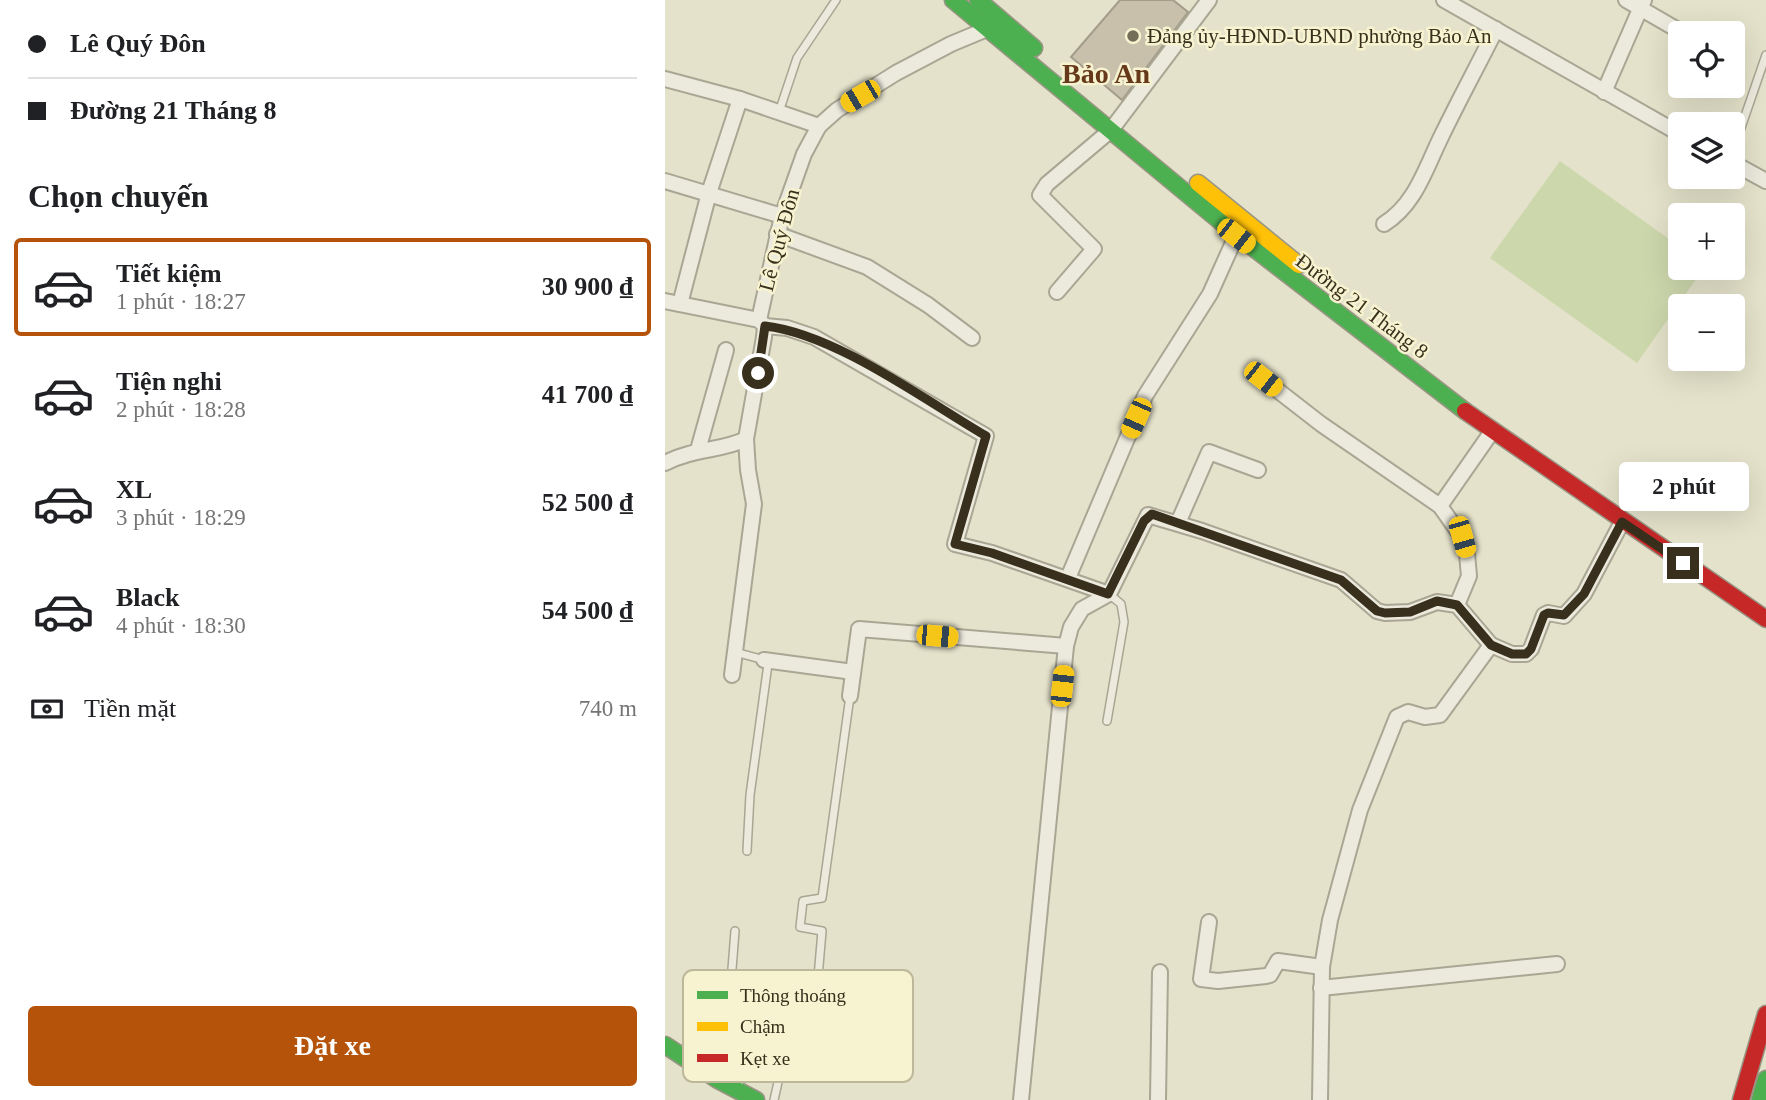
<!DOCTYPE html>
<html lang="vi">
<meta charset="utf-8">
<style>
body{margin:0;font-family:"Times New Roman",serif;background:#f6f6f6;color:#202124;height:100vh;display:flex;flex-direction:column;font-size:26px;white-space:nowrap}
*{box-sizing:border-box;margin:0}
p{font-size:23px;color:#757577}
.icon{flex:none;width:38px;height:38px;fill:none;stroke:currentColor;stroke-width:2;stroke-linecap:round;stroke-linejoin:round}
.map{position:relative;flex:1;overflow:hidden}
.sheet{display:flex;flex-direction:column;background:#fff;width:665px}
.sheet>*{flex:none}
.hud{display:grid;align-content:center;height:154px;padding:0 28px;background:#fff}
.buttons{position:absolute;left:1003px;top:21px;display:grid;gap:14px}
.buttons a{display:grid;place-items:center;width:77px;height:77px;border-radius:7px;background:#fff;box-shadow:0 7px 28px #0002;font-size:35px}
.end{position:absolute;width:32px;height:32px;margin:-16px;border:9px solid #382f1c;background:#fff;box-shadow:0 0 0 4px #fff}
.from{border-radius:50%}
.bubble{position:absolute;height:49px;border-radius:7px;background:#fff;box-shadow:0 7px 28px #0002;font-size:23px;font-weight:700;line-height:49px;text-align:center}
.car{position:absolute;width:21px;height:42px;margin:-21px -10px;border-radius:9px;box-shadow:0 0 5px 2px #0007;background:linear-gradient(#f5c518 24%,#345 0 40%,#f5c518 0 76%,#345 0 86%,#f5c518 0)}
.hud b{display:flex;align-items:center;gap:24px;height:66px;font-size:26px}
.hud b+b{border-top:2px solid #e0e0e0}
.hud i{width:18px;height:18px;background:#202124}
ul{padding:0;list-style:none}
li{display:flex;align-items:center;gap:21px;height:98px;margin:0 14px 10px;padding:0 14px;border:4px solid transparent;border-radius:7px}
li div{flex:1}
li b{display:block;font-size:26px}
li em{font-style:normal;font-weight:700}
li.on{border-color:#b45309}
li>.icon{width:63px;height:63px;stroke-width:1.5}
h2{padding:0 28px;font-size:32px;line-height:84px}
.pay{display:flex;align-items:center;gap:18px;height:77px;padding:0 28px;font-size:26px}
.pay p{margin-inline-start:auto}
.action{display:flex;gap:14px;margin-top:auto;padding:14px 28px}
.action a{flex:1;height:80px;border-radius:7px;background:#b45309;color:#fff;font-size:28px;font-weight:700;line-height:80px;text-align:center}
main{display:flex;flex:1;min-height:0}
.map>svg:first-child{display:block}
.green{fill:#cdd7ac}
.building{fill:#c8c0ab;stroke:#a49d8a;stroke-width:2}
.lines{fill:none;stroke-linecap:round;stroke-linejoin:round}
.lane-casing{stroke:#a9a694;stroke-width:10}
.street-casing{stroke:#a9a694;stroke-width:18}
.fast-casing{stroke:#999584;stroke-width:19}
.slow-casing{stroke:#999584;stroke-width:19}
.jam-casing{stroke:#999584;stroke-width:19}
.lane{stroke:#eceadd;stroke-width:7}
.street{stroke:#eceadd;stroke-width:14}
.fast{stroke:#4caf50;stroke-width:16}
.slow{stroke:#ffc107;stroke-width:16}
.jam{stroke:#c62828;stroke-width:16}
.route{stroke:#382f1c;stroke-width:9}
.poi-dot{fill:#746e59;stroke:#f7f3d0;stroke-width:2.5}
.labels{text-anchor:middle;dominant-baseline:central;stroke-width:5;stroke-linejoin:round;paint-order:stroke}
.poi-label{font-size:21px;fill:#382f1c;stroke:#f7f3d0;text-anchor:start}
.street-label{font-size:21px;fill:#382f1c;stroke:#f7f3d0}
.district-label{font-size:28px;font-weight:bold;fill:#66391a;stroke:#f7f3d0}
.key{fill:#f7f3d0;stroke:#beb89a;stroke-width:2}
.key-label{font-size:19px;fill:#382f1c}
</style>
<main>
<section class="sheet">
<div class="hud">
<b><i class="from"></i>Lê Quý Đôn</b>
<b><i></i>Đường 21 Tháng 8</b>
</div>
<h2>Chọn chuyến</h2>
<ul>
<li class="on"><svg class="icon" aria-label="car" viewBox="0 0 24 24"><path d="M5 17H2v-5l4-1 3-4h7l3 4 3 1v5h-3M9 17h6M6 11h13"/><circle cx="7" cy="17" r="2"/><circle cx="17" cy="17" r="2"/></svg><div><b>Tiết kiệm</b><p>1 phút · 18:27</p></div><em>30 900 ₫</em></li>
<li><svg class="icon" aria-label="car" viewBox="0 0 24 24"><path d="M5 17H2v-5l4-1 3-4h7l3 4 3 1v5h-3M9 17h6M6 11h13"/><circle cx="7" cy="17" r="2"/><circle cx="17" cy="17" r="2"/></svg><div><b>Tiện nghi</b><p>2 phút · 18:28</p></div><em>41 700 ₫</em></li>
<li><svg class="icon" aria-label="car" viewBox="0 0 24 24"><path d="M5 17H2v-5l4-1 3-4h7l3 4 3 1v5h-3M9 17h6M6 11h13"/><circle cx="7" cy="17" r="2"/><circle cx="17" cy="17" r="2"/></svg><div><b>XL</b><p>3 phút · 18:29</p></div><em>52 500 ₫</em></li>
<li><svg class="icon" aria-label="car" viewBox="0 0 24 24"><path d="M5 17H2v-5l4-1 3-4h7l3 4 3 1v5h-3M9 17h6M6 11h13"/><circle cx="7" cy="17" r="2"/><circle cx="17" cy="17" r="2"/></svg><div><b>Black</b><p>4 phút · 18:30</p></div><em>54 500 ₫</em></li>
</ul>
<div class="pay"><svg class="icon" aria-label="cash" viewBox="0 0 24 24"><path d="M3 7h18v10H3z"/><circle cx="12" cy="12" r="2"/></svg>Tiền mặt<p>740 m</p></div>
<div class="action"><a>Đặt xe</a></div>
</section>
<div class="map">
<svg width="1101" height="1100" viewBox="0 0 1101 1100">
<rect width="100%" height="100%" fill="#e4e2ca"/>
<polygon class="green" points="895,161 1015,247 1015,268 1039,268 972,363 825,258"/>
<polygon class="building" points="455,0 508,0 523,12 457,100 406,57"/>
<g class="lines">
<defs>
<g id="lane">
<polyline points="114,112 132,58 171,0"/>
<polyline points="1068,151 1101,55"/>
<polyline points="70,652 99,660 103,664 85,795 82,851"/>
<polyline points="442,721 459,622 456,604 444,594"/>
<polyline points="70,931 63,1020 57,1050 74,1084"/>
<path d="M 109,1100 L 125,1029 C 132,1021 143,1021 150,1012 L 157,931 L 135,927 L 138,901 L 157,898 L 185,696"/>
</g>
<g id="street">
<polyline points="779,0 1015,134"/>
<polyline points="961,0 1018,33"/>
<polyline points="1068,62 1069,62"/>
<polyline points="0,79 75,99 154,126"/>
<polyline points="939,92 979,0"/>
<polyline points="1068,163 1101,181"/>
<polyline points="0,181 117,216"/>
<path d="M 719,224 C 751,204 761,167 777,135 C 794,100 813,65 831,29"/>
<polyline points="112,234 202,267 263,305 307,338"/>
<polyline points="392,292 429,249 375,195 382,184 446,130 544,0"/>
<polyline points="0,301 94,320"/>
<polyline points="15,304 44,193 75,99"/>
<polyline points="100,326 122,328 149,337 321,436 290,544 327,553 444,594"/>
<polyline points="598,379 656,424 775,506 797,537 802,554 804,576 792,605"/>
<polyline points="33,450 61,350"/>
<path d="M 0,463 C 29,448 57,451 81,439"/>
<polyline points="775,506 828,430"/>
<polyline points="513,523 544,452 593,470"/>
<polyline points="403,578 480,396 545,294 571,236"/>
<polyline points="99,660 188,672"/>
<polyline points="67,675 89,504 83,470 81,439 99,337 100,326 94,320 117,216 139,154 154,126 172,110 231,73 286,44 322,29"/>
<polyline points="185,696 194,629 401,646"/>
<polyline points="544,922 536,979 553,981 601,976 605,975 613,961 657,967"/>
<polyline points="656,988 892,964"/>
<polyline points="356,1100 401,646 406,627 417,609 444,594 483,515 537,531 676,580 712,611 720,613 745,612 772,602 792,605 826,645 847,654 861,654 866,649 879,615 883,613 899,616 919,594 957,522"/>
<polyline points="493,1100 495,972"/>
<polyline points="655,1100 657,967 665,920 695,810 732,717 743,712 760,717 775,715 826,645"/>
</g>
<g id="fast">
<polyline points="288,0 573,236 800,411"/>
<polyline points="313,0 369,48"/>
<polyline points="0,1045 53,1080 91,1100"/>
<polyline points="1095,1100 1101,1079"/>
</g>
<polyline id="slow" points="533,183 634,265"/>
<g id="jam">
<polyline points="800,411 1101,619"/>
<polyline points="1076,1100 1101,1014"/>
</g>
</defs>
<use href="#lane" class="lane-casing"/>
<use href="#street" class="street-casing"/>
<use href="#fast" class="fast-casing"/>
<use href="#slow" class="slow-casing"/>
<use href="#jam" class="jam-casing"/>
<use href="#lane" class="lane"/>
<use href="#street" class="street"/>
<use href="#fast" class="fast"/>
<use href="#slow" class="slow"/>
<use href="#jam" class="jam"/>
</g>
<g class="lines">
<path class="route" d="M 93,373 L 100,326 C 170,334 258,399 321,436 L 290,544 L 327,553 L 443,594 L 479,521 L 487,514 L 676,580 L 712,611 L 720,613 L 745,612 L 772,601 L 792,605 L 826,645 L 847,654 L 861,654 L 866,649 L 879,615 L 883,613 L 899,615 L 919,594 L 957,522 L 1018,563"/>
</g>
<circle class="poi-dot" cx="468" cy="36" r="7"/>
<g class="labels">
<g class="poi-label">
<text x="482" y="36">Đảng ủy-HĐND-UBND phường Bảo An</text>
</g>
<g class="street-label">
<text transform="translate(114 240) rotate(-75)">Lê Quý Đôn</text>
<text transform="translate(697 306) rotate(37)">Đường 21 Tháng 8</text>
</g>
<g class="district-label">
<text x="441" y="73">Bảo An</text>
</g>
</g>
<rect x="18" y="970" width="230" height="112" rx="10" class="key"/>
<rect x="32" y="991" width="31" height="8" fill="#4caf50"/>
<rect x="32" y="1022" width="31" height="9" fill="#ffc107"/>
<rect x="32" y="1054" width="31" height="8" fill="#c62828"/>
<g class="key-label">
<text x="75" y="1002">Thông thoáng</text>
<text x="75" y="1033">Chậm</text>
<text x="75" y="1065">Kẹt xe</text>
</g>
</svg>
<div class="buttons">
<a><svg class="icon" aria-label="locate" viewBox="0 0 24 24"><circle cx="12" cy="12" r="6"/><path d="M12 2v4M12 18v4M2 12h4M18 12h4"/></svg></a>
<a><svg class="icon" aria-label="layers" viewBox="0 0 24 24"><path d="M12 4l9 5-9 5-9-5zM3 14l9 5 9-5"/></svg></a>
<a>+</a>
<a>−</a>
</div>
<i class="end from" style="left:93px;top:373px"></i>
<i class="end" style="left:1018px;top:563px"></i>
<div class="bubble" style="left:954px;top:462px;width:130px">2 phút</div>
<i class="car" style="left:195px;top:96px;rotate:240deg"></i>
<i class="car" style="left:571px;top:236px;rotate:128deg"></i>
<i class="car" style="left:598px;top:379px;rotate:128deg"></i>
<i class="car" style="left:471px;top:418px;rotate:204deg"></i>
<i class="car" style="left:797px;top:537px;rotate:164deg"></i>
<i class="car" style="left:272px;top:636px;rotate:95deg"></i>
<i class="car" style="left:397px;top:686px;rotate:6deg"></i>
</div>
</main>
